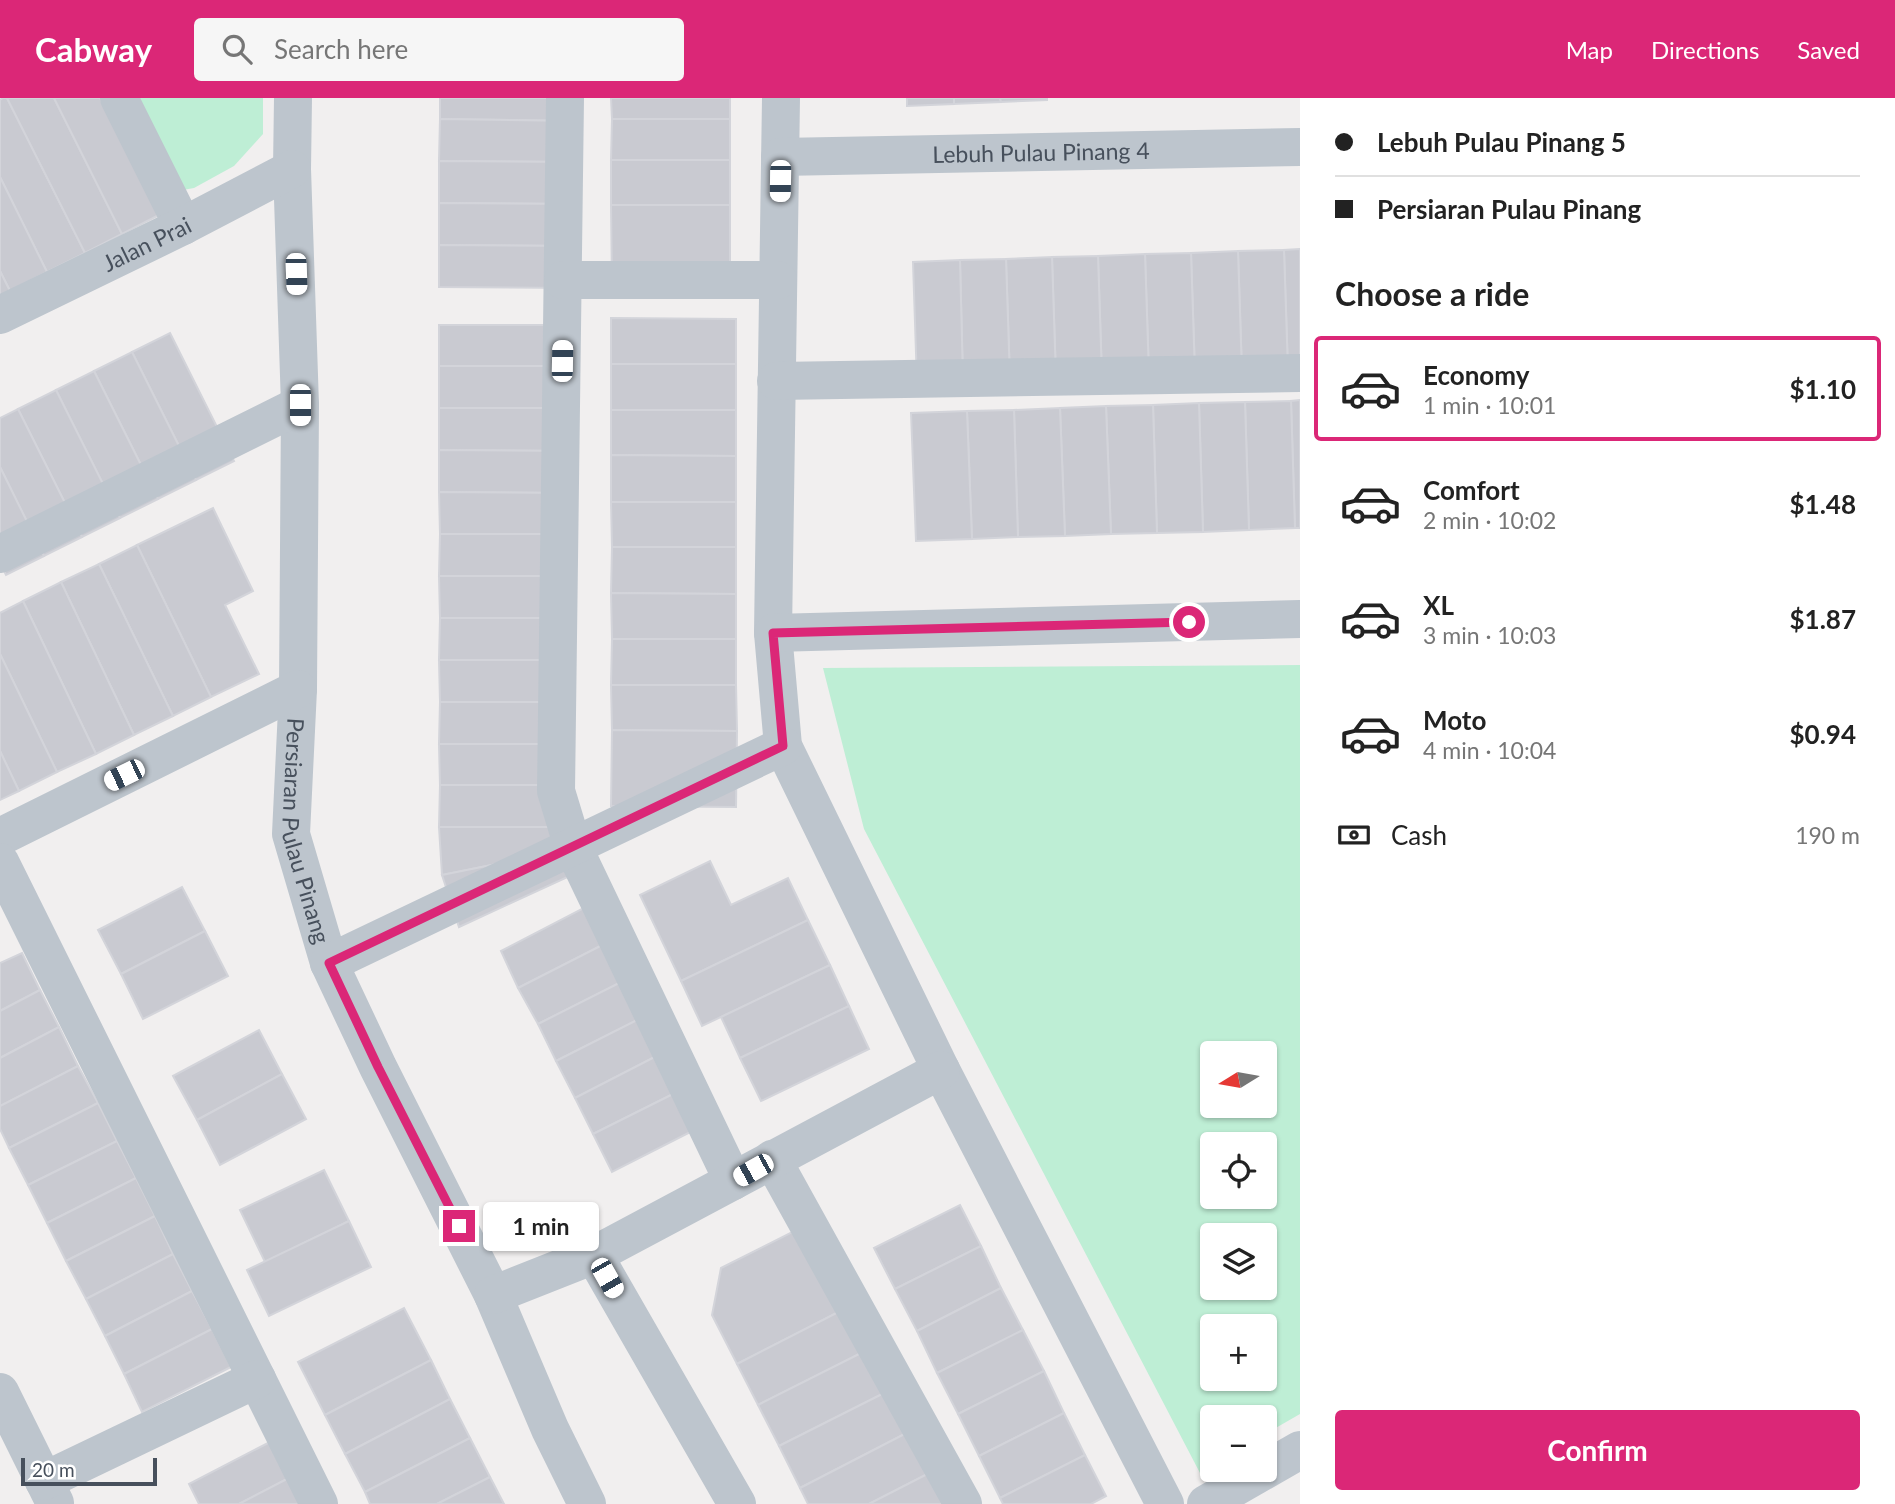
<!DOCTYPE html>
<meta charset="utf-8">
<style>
body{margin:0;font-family:Lato,sans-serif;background:#f6f6f6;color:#222;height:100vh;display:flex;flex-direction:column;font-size:26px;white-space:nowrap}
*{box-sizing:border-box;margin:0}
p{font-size:23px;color:#767676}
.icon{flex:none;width:38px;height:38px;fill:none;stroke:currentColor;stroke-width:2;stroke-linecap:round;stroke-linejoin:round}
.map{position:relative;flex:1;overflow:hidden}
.details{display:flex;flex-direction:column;background:#fff;width:595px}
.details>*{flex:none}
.guide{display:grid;align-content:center;height:154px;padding:0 35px;background:#fff}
.needle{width:46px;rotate:259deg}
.controls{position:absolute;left:1200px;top:943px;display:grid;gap:14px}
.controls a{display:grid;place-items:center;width:77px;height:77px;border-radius:7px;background:#fff;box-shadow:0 2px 5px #0004;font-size:35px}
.scale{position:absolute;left:21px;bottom:18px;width:136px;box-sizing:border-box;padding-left:7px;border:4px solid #47505c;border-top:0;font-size:19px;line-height:24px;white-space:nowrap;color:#47505c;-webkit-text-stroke:5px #fff;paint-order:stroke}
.end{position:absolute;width:32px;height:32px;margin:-16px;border:9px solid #db2777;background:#fff;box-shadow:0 0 0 4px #fff}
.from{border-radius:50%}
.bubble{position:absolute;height:49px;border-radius:7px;background:#fff;box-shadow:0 2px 5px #0004;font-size:23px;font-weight:700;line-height:49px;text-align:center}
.car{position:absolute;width:21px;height:42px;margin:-21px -10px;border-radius:9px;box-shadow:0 0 5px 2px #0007;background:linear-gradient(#fff 24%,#345 0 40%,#fff 0 76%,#345 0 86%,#fff 0)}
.guide b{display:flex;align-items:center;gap:24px;height:66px;font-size:26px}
.guide b+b{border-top:2px solid #e0e0e0}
.guide i{width:18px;height:18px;background:#222}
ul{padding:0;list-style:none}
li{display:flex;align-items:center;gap:21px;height:105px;margin:0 14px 10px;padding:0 21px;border:4px solid transparent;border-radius:7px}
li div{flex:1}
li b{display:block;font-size:26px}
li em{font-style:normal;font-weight:700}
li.active{border-color:#db2777}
li>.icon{width:63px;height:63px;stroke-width:1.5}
h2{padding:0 35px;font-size:32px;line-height:84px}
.pay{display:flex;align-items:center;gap:18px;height:77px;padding:0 35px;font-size:26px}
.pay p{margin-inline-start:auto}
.button{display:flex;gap:14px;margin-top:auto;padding:14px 35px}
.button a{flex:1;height:80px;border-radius:7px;background:#db2777;color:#fff;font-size:28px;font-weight:700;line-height:80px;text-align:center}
header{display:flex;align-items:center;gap:42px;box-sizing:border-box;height:98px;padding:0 35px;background:#db2777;color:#fff}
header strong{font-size:33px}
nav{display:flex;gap:38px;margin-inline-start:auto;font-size:24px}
.search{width:490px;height:63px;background:#f6f6f6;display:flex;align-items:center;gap:18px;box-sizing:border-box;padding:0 24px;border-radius:7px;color:#767676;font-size:26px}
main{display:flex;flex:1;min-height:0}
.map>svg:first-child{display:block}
.green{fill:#beeed5;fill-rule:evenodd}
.building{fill:#c9cad1;stroke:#d3d4da;stroke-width:2}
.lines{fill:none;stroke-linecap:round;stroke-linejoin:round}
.minor{stroke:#bdc5cd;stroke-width:38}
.route{stroke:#db2777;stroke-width:9}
.labels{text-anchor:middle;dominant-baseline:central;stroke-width:5;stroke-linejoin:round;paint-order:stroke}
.street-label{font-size:23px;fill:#47505c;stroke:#fff}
</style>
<header>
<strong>Cabway</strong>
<div class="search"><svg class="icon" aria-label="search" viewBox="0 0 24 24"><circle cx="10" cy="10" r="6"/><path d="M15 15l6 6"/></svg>Search here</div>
<nav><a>Map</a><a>Directions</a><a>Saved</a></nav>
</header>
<main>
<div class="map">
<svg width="1300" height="1406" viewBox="0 0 1300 1406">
<rect width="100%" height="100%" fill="#f1efef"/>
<g class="green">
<polygon points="107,0 263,0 263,36 234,68 194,90 155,97"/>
<path d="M 1300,567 L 1300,1316 L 1265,1336 L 1265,1320 L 1213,1320 L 1213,1367 L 1200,1375 L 864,731 L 823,570 ZM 1213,956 L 1265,956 L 1265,1008 L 1213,1008 ZM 1213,1046 L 1265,1046 L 1265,1099 L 1213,1099 ZM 1213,1138 L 1265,1138 L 1265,1190 L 1213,1190 ZM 1213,1228 L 1265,1228 L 1265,1281 L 1213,1281 Z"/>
</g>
<g class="building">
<polygon points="3,0 7,0 85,155 47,174 0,79 0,2"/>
<polygon points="7,0 54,0 122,136 85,155"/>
<polygon points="54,0 100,0 159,117 122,136"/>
<polygon points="440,0 576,0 576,23 440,21"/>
<polygon points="611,0 730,0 730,21 612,21"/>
<polygon points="907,0 954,0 954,6 907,8"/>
<polygon points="954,0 1000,0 1001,4 954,6"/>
<polygon points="1000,0 1047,0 1047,2 1001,4"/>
<polygon points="440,21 576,23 575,64 439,63"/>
<polygon points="612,21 730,21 730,62 611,62"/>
<rect x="611" y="62" width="119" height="45"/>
<polygon points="439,63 575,64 575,106 439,105"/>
<polygon points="0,79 47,174 10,193 0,173"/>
<polygon points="439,105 575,106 575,148 439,147"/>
<polygon points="611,107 730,107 730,188 612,188"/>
<polygon points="439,147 575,148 574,190 439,189"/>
<polygon points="1300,151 1300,273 1288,273 1284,152"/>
<polygon points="1284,152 1288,273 1242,275 1238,153"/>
<polygon points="1238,153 1242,275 1195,276 1191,155"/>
<polygon points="1191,155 1195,276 1149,277 1145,156"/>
<polygon points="1145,156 1149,277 1102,279 1098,158"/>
<polygon points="1098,158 1102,279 1056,280 1052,159"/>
<polygon points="1052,159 1056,280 1010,282 1006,161"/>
<polygon points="1006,161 1010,282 963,283 960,162"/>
<polygon points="960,162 963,283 917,285 913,164"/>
<polygon points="0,173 10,193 0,198"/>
<polygon points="611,220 736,221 736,266 611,266"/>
<rect x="439" y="227" width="131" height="41"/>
<polygon points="170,235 234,363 196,382 132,254"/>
<polygon points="132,254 196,382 158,401 94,273"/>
<rect x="611" y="266" width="125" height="46"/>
<rect x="439" y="268" width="131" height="42"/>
<polygon points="94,273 158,401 120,420 56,292"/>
<polygon points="56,292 120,420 82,439 18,311"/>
<polygon points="1300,302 1300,430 1295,430 1291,303"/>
<polygon points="1291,303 1295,430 1249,432 1245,304"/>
<polygon points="1245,304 1249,432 1203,434 1199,305"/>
<polygon points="1199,305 1203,434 1157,435 1153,307"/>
<polygon points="1153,307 1157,435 1111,436 1106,308"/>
<polygon points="1106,308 1111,436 1065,438 1060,310"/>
<polygon points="439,310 570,310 571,353 439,352"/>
<polygon points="1060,310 1065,438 1018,439 1014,312"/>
<polygon points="18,311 82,439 44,458 0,369 0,320"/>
<polygon points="611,312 736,312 736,358 611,357"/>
<polygon points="1014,312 1018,439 972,441 967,313"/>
<polygon points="967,313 972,441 916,443 911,315"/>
<polygon points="439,352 571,353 570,395 439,394"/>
<polygon points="611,357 736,358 736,404 611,404"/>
<polygon points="0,369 44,458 6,477 0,465"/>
<polygon points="439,394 570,395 571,436 440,436"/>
<polygon points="611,404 736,404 736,449 612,449"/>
<polygon points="213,410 253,493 225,507 259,576 211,599 137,447"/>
<polygon points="440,436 571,436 570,478 439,478"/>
<polygon points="137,447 211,599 173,618 99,466"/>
<polygon points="612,449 736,449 736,496 611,495"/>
<polygon points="99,466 173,618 134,637 61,484"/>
<polygon points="439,478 570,478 571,520 440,520"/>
<polygon points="61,484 134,637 96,656 23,503"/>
<polygon points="611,495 736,496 736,541 612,541"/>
<polygon points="23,503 96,656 57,674 0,556 0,515"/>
<polygon points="440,520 571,520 570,562 439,562"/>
<polygon points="612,541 736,541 736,587 611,587"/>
<polygon points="0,556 57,674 19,693 0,653"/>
<polygon points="439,562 570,562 571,604 440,604"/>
<polygon points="611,587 736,587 737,633 612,632"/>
<polygon points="440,604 571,604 570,646 439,646"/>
<polygon points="612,632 737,633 736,709 611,708"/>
<polygon points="439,646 570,646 571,687 440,687"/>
<polygon points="0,653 19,693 0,702"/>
<polygon points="440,687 571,687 570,729 439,729"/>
<polygon points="439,729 570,729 576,750 442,777"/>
<polygon points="576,750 585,771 459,829 442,777"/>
<polygon points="710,763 731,807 788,780 808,822 681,883 640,797"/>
<polygon points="182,789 205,833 121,876 98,832"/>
<polygon points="599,802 618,839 518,890 501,853"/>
<polygon points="808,822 830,867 702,928 681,883"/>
<polygon points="205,833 228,878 143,921 121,876"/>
<polygon points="618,839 637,876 538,926 518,890"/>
<polygon points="22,855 40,892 0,913 0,865"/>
<polygon points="830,867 849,908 740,960 721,919"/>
<polygon points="637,876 655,913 556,963 538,926"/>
<polygon points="40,892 59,929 0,960 0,913"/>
<polygon points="849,908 869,951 761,1003 740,960"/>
<polygon points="655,913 674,949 575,1000 556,963"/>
<polygon points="59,929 78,968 0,1008 0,960"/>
<polygon points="259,932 282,976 197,1022 173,978"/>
<polygon points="674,949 693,986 593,1036 575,1000"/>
<polygon points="78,968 98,1005 9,1050 0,1031 0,1008"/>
<polygon points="282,976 306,1021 220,1067 197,1022"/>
<polygon points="693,986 712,1023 612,1074 593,1036"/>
<polygon points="98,1005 117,1043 28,1087 9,1050"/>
<polygon points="117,1043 136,1080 47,1125 28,1087"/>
<polygon points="324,1072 349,1123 265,1164 240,1112"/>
<polygon points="136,1080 155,1118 66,1163 47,1125"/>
<polygon points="960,1107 981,1148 895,1191 874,1150"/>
<polygon points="155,1118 173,1156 86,1201 66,1163"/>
<polygon points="816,1122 858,1204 737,1266 712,1217 721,1170"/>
<polygon points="349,1123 371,1169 269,1218 247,1172"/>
<polygon points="981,1148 1001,1190 917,1233 895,1191"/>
<polygon points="173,1156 192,1193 105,1238 86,1201"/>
<polygon points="1001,1190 1023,1232 937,1275 917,1233"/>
<polygon points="192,1193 212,1231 124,1276 105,1238"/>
<polygon points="858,1204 879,1246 758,1307 737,1266"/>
<polygon points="404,1210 431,1262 325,1317 298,1264"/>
<polygon points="212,1231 231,1269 142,1314 124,1276"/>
<polygon points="1023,1232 1044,1273 958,1316 937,1275"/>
<polygon points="879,1246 900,1287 779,1348 758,1307"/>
<polygon points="431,1262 450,1301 345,1356 325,1317"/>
<polygon points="1044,1273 1064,1315 979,1358 958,1316"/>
<polygon points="900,1287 920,1328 800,1390 779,1348"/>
<polygon points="450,1301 470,1340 365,1394 345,1356"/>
<polygon points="1064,1315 1085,1357 1000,1400 979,1358"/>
<polygon points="920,1328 941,1369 869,1406 808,1406 800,1390"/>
<polygon points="293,1332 312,1368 239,1406 199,1406 189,1386"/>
<polygon points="470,1340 490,1379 437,1406 370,1406 365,1394"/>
<polygon points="1085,1357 1106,1398 1091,1406 1003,1406 1000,1400"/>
<polygon points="312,1368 328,1406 239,1406"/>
<polygon points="941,1369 960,1406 869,1406"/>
<polygon points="490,1379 504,1406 437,1406"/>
</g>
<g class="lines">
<g class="minor">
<polyline points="119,0 183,128"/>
<path id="s1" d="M 293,0 L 292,71 L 300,307 L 298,591 L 291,736 L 329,865 L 378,969 L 493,1197 L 550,1331 L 587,1406"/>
<polyline points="565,0 556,693 573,749 733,1083"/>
<polyline points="781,0 773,535 783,648 941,972 1165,1406"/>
<path id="s2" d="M 780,59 L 1300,49"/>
<polyline points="563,182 778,182"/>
<path id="s3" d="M 0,217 L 183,128 L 292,71"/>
<polyline points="776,283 1300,275"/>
<polyline points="0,456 300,307"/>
<polyline points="773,535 1300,521"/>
<polyline points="0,739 298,591"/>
<polyline points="0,764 319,1406"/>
<polyline points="329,865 783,648"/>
<polyline points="772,1061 963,1406"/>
<polyline points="594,1157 737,1406"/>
<polyline points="493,1197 594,1157 941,972"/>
<polyline points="0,1294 55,1405"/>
<polyline points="44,1383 257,1281"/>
<polyline points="1206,1406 1300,1352"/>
</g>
</g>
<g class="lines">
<polyline class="route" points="459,1128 378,969 329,865 783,648 773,535 1189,524"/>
</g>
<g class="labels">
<g class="street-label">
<text stroke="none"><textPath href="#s2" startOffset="261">Lebuh Pulau Pinang 4</textPath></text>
<text stroke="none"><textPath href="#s3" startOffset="163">Jalan Prai</textPath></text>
<text stroke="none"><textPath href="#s1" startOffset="735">Persiaran Pulau Pinang</textPath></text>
</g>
</g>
</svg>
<div class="controls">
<a><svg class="needle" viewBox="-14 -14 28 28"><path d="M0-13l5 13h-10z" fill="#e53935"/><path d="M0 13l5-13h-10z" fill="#767676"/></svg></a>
<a><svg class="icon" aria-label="locate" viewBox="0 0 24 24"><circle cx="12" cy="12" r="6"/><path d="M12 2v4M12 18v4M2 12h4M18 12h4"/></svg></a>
<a><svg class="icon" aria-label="layers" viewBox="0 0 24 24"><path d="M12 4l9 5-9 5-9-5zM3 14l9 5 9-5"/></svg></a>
<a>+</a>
<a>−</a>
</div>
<div class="scale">20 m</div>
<i class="end from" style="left:1189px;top:524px"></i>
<i class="end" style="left:459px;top:1128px"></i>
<div class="bubble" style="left:483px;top:1104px;width:116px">1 min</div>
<i class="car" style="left:780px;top:83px;rotate:181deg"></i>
<i class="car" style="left:296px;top:176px;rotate:178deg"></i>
<i class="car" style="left:562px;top:263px;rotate:1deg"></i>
<i class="car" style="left:300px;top:307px;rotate:180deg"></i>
<i class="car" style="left:124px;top:677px;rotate:244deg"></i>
<i class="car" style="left:753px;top:1072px;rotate:241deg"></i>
<i class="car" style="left:607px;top:1180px;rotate:150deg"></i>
</div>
<section class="details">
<div class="guide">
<b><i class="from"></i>Lebuh Pulau Pinang 5</b>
<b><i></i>Persiaran Pulau Pinang</b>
</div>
<h2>Choose a ride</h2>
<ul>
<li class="active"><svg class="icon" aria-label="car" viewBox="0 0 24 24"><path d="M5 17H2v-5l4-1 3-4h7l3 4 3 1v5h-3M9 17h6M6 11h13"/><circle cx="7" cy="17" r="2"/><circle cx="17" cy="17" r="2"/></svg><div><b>Economy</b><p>1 min · 10:01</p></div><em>$1.10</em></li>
<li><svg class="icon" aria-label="car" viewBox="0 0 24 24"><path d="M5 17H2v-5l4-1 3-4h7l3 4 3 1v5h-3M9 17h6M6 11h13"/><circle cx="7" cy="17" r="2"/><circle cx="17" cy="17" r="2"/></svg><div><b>Comfort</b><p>2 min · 10:02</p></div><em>$1.48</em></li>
<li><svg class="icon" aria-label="car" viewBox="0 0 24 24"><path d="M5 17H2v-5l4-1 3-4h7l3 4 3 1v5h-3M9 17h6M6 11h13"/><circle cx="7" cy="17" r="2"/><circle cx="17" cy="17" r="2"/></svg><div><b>XL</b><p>3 min · 10:03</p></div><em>$1.87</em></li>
<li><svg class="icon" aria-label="car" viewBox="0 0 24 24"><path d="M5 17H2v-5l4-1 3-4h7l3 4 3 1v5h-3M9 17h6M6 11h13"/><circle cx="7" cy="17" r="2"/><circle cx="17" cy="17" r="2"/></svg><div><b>Moto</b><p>4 min · 10:04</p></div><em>$0.94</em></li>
</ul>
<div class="pay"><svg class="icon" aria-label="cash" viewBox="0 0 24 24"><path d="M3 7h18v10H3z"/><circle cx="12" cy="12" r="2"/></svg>Cash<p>190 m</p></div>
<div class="button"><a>Confirm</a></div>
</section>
</main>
